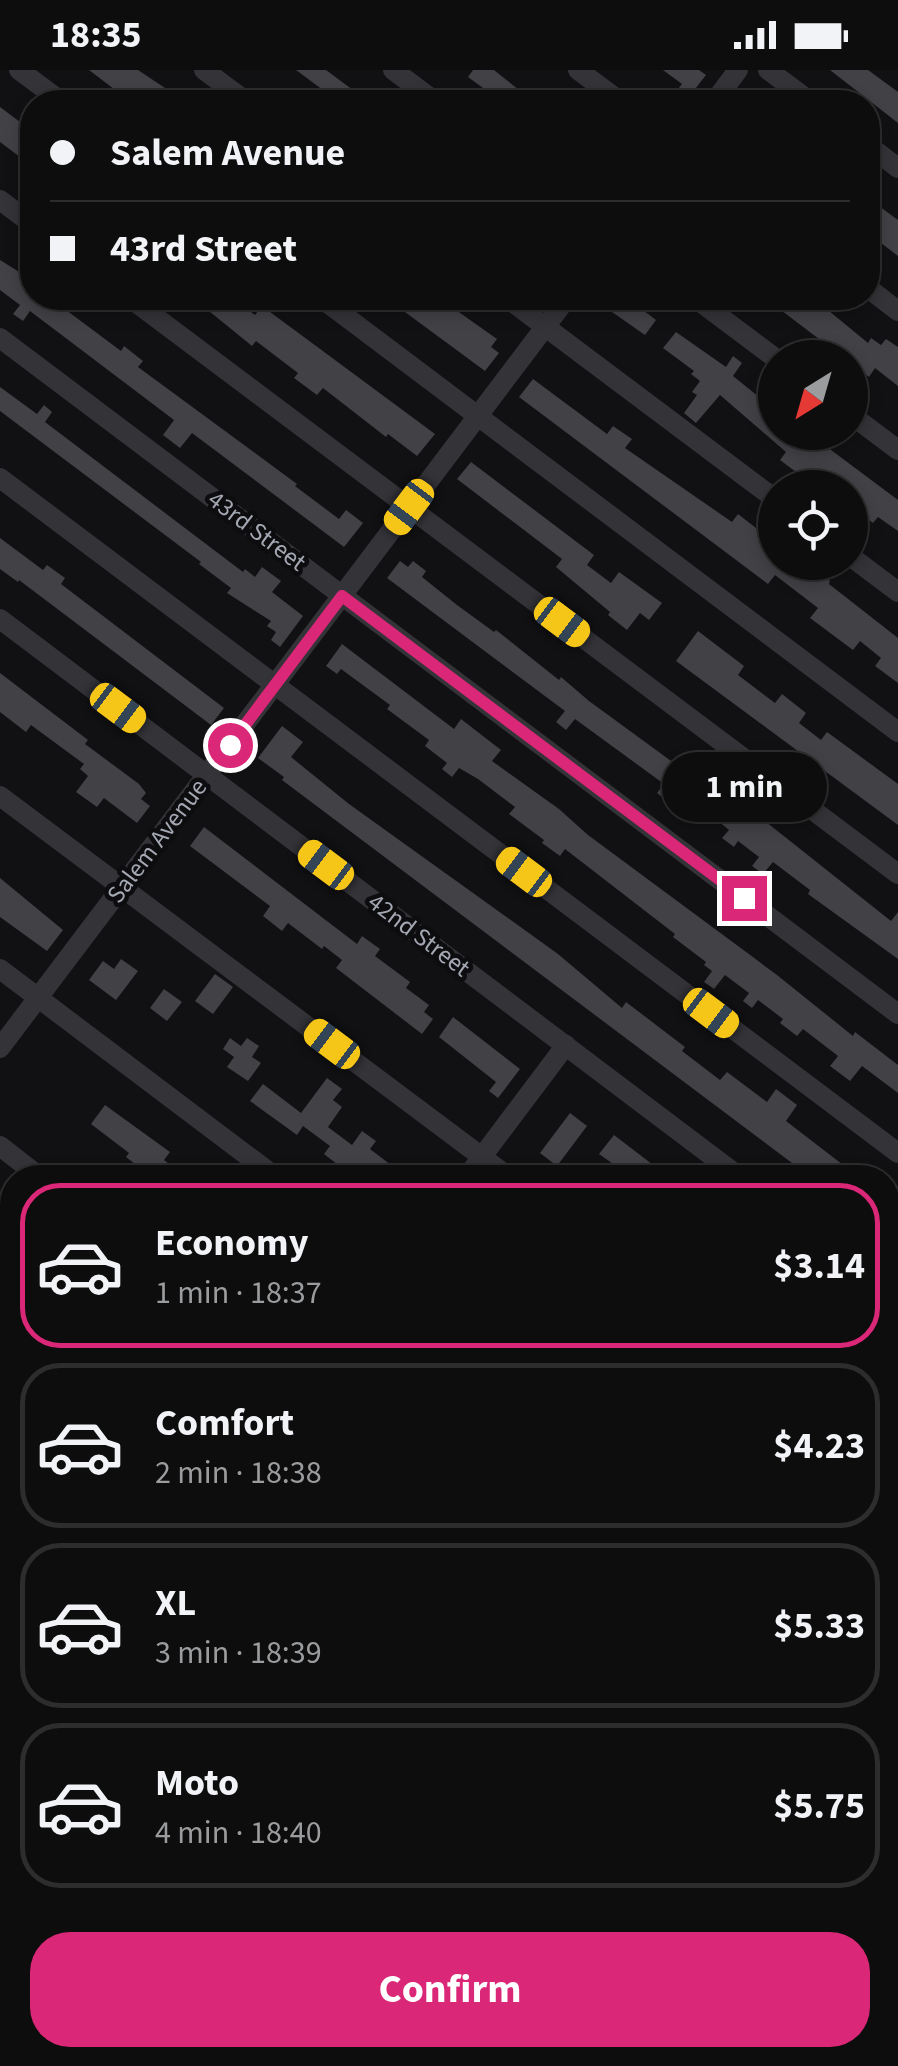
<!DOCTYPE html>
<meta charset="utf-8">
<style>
body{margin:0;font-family:"Source Sans 3",sans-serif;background:#1b1b1c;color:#f1f3f6;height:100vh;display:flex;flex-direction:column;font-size:38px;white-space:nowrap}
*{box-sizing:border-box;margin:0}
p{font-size:32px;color:#9a9c9e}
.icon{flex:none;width:55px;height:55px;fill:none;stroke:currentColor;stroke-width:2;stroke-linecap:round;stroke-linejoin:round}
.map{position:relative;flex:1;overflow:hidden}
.panel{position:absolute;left:0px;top:1095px;width:900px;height:902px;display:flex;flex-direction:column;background:#0d0d0e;border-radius:40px 40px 0 0;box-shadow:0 5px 15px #0003,0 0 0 2px #2d2d2e}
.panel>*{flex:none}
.guide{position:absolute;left:20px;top:20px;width:860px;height:220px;border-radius:40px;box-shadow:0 5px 15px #0003,0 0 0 2px #2d2d2e;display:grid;align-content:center;height:220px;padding:0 30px;background:#0d0d0e}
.needle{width:65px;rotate:217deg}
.controls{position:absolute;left:758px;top:270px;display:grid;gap:20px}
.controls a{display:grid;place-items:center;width:110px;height:110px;border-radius:50%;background:#0d0d0e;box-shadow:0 5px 15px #0003,0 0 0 2px #2d2d2e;font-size:50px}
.end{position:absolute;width:45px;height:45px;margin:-22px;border:12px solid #db2777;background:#fff;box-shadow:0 0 0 5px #fff}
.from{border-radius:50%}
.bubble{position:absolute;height:70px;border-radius:35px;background:#0d0d0e;box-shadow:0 5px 15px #0003,0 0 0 2px #2d2d2e;font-size:32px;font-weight:700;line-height:70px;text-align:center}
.car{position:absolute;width:30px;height:60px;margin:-30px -15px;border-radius:12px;box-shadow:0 0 8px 2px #0007;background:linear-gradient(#f5c518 24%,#345 0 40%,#f5c518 0 76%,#345 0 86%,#f5c518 0)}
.guide b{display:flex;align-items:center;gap:35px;height:95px;font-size:38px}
.guide b+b{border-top:2px solid #2d2d2e}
.guide i{width:25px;height:25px;background:#f1f3f6}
ul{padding:18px 0 0;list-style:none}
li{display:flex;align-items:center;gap:30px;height:165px;margin:0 20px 15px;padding:0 10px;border:5px solid #2d2d2e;border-radius:40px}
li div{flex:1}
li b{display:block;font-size:38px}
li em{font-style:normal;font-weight:700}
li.selected{border-color:#db2777}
li>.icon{width:90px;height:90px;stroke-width:1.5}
.primary-button{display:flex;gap:20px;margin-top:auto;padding:20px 30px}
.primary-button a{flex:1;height:115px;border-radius:40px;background:#db2777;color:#fff;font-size:40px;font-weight:700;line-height:115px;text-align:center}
.status{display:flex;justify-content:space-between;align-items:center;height:70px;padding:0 50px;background:#0d0d0e;direction:ltr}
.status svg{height:28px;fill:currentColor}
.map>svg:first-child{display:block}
.building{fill:#414146}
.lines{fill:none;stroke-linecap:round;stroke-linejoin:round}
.minor{stroke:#333338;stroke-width:20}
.route{stroke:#db2777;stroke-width:12}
.labels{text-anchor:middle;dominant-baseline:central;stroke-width:9;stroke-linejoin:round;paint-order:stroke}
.street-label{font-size:25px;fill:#a3a8b3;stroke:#0d0c0e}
</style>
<div class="status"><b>18:35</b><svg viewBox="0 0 49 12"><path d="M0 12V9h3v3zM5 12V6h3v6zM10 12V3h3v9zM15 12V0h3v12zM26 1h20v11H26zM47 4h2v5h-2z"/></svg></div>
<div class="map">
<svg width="898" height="1996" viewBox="0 0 898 1996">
<rect width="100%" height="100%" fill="#111113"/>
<g class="building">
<polygon points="89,0 138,0 186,32 131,32"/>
<polygon points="296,0 326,0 369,32 339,32"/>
<polygon points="473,0 494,0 534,32 502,32 468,7"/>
<polygon points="663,0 699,0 706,5 685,32 668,32 682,14"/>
<polygon points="830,0 868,0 898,22 898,53"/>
<polygon points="0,37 32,61 32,87 28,93 0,72"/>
<polygon points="872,131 898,150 898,186 868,163 868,137"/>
<polygon points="0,190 32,210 32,228 50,228 121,281 124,276 143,291 138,297 297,414 295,416 339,449 346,440 363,453 344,477 192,363 180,378 163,365 174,350 30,241 23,251 13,244 20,235 0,220"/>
<polygon points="193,228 232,228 255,245 262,236 435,364 417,386 388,364 386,367 323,318 317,325 294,308 298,303 256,271 252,276"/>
<polygon points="386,228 439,228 497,269 491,277 499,283 485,301"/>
<polygon points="592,228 627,228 656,250 645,265"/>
<polygon points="765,228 830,228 823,236 868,273 871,268 881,275 886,269 898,277 898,316 875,298 869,307 852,295 850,288 844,288"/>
<polygon points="676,262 726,297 733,286 742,293 733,306 775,340 775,362 807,362 898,430 898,461 878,447 873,453 850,436 850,418 824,418 807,405 804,408 780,390 786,382 720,325 696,353 684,343 697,325 692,322 700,311 691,304 694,301 663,278"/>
<polygon points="533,309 607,364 613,356 632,369 625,378 732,452 738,444 756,458 775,472 775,492 792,492 807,504 812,498 830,511 829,514 898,568 898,613 875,596 881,588 860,571 853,580 810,548 818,538 775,505 768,514 519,327"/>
<polygon points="0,317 37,344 44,335 52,342 45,352 243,502 245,499 255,507 262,497 281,511 272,522 303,546 280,577 271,570 276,562 267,556 271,551 227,523 231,518 199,494 201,492 0,341"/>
<polygon points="471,392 594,485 587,495 611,513 619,502 662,533 649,550 640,543 627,560 608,545 610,542 556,497 562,489 457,409"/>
<polygon points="0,468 43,500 47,495 65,508 61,514 224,638 211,655 19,510 18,512 0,499"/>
<polygon points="400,491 408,497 413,491 426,501 422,507 457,535 494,562 496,560 559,610 561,607 589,631 693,707 698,701 742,733 891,851 898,842 898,889 808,824 810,820 773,792 763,804 752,796 759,787 738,771 734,777 722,768 729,760 676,716 666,730 657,723 664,714 575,649 566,660 556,652 565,641 387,508"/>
<polygon points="698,561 744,596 738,605 775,633 782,624 806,643 799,653 821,670 827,662 898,714 898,755 676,591"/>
<polygon points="342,574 454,659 461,649 501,680 492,691 559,739 588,765 777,905 853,966 855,962 898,995 898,1023 862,996 850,1011 830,996 838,986 803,959 797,966 780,953 783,949 758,930 752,938 743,931 749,923 725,905 714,919 704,912 712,901 704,895 706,892 673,867 675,864 565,779 560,786 542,773 544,770 509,744 515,737 478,709 459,698 452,707 442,699 447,693 425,676 429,670 387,639 390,635 341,599 337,604 326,596"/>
<polygon points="0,603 88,670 85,674 139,714 146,723 141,729 150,736 137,753 104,728 97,737 76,722 88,706 80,699 84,694 31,655 26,662 0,642"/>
<polygon points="282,656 303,672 291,687 349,734 558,884 622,938 626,932 685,977 682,981 720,1010 727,1002 767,1032 776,1019 797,1035 786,1051 860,1108 812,1108 282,710 284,707 258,688"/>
<polygon points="204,757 357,874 362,866 380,879 375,886 410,912 406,918 429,935 424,942 433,949 422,964 336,898 342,890 324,876 322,879 288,853 282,861 263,846 270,836 190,776"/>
<polygon points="0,808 63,860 47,881 0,847"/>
<polygon points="121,889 138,901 116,930 89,910 103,891 114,899"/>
<polygon points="215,904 233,917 213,944 195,931"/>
<polygon points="164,919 182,932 167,951 150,938"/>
<polygon points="453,947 520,999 498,1028 489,1021 496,1012 439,967"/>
<polygon points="230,968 241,976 247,968 259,976 252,987 261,993 248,1011 227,997 234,987 223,979"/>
<polygon points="327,1008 342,1019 333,1030 342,1037 328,1057 352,1075 362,1061 376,1071 370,1079 404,1105 413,1093 432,1108 355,1108 324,1084 330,1076 303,1056 297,1065 250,1031 263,1014 301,1043"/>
<polygon points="105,1035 170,1082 164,1090 187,1108 153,1108 126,1087 129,1083 91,1054"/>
<polygon points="570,1043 587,1056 557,1096 540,1083"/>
<polygon points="614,1065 644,1088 670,1108 607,1108 616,1096 599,1084"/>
</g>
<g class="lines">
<g class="minor">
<polyline points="19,0 62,32"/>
<polyline points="204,0 247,32"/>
<polyline points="393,0 436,32"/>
<polyline points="578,0 621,32"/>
<polyline points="768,0 811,32"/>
<polyline points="714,32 738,0"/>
<polyline points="868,75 898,98"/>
<polyline points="0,130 32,154"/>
<polyline points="868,218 898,241"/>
<polyline points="130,228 898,804"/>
<polyline points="321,228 898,662"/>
<polyline points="507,228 775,429"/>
<polyline points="695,228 775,288"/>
<polyline points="0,268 898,944"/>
<polyline points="850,344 898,380"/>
<polyline points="0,408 898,1083"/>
<polyline points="850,486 898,522"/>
<polyline points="0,549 741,1108"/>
<polyline points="0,726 510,1108"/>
<polyline points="0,899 277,1108"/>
<polyline points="0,978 567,228"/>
<polyline points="0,1076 41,1108"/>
<polyline points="466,1108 566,975"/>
<polyline points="888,1217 898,1225"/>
<polyline points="0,1251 12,1260"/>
<polyline points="888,1292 898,1278"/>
<polyline points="888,1359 898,1367"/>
<polyline points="0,1453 12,1463"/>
<polyline points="888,1496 898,1504"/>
<polyline points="888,1638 898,1646"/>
<polyline points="0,1655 12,1665"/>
<polyline points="0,1729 12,1712"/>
<polyline points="888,1778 898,1786"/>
<polyline points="0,1799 12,1809"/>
<polyline points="888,1921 898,1929"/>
<polyline points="0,1937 12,1946"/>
<polyline points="64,1985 79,1996"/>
<polyline points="246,1985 260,1996"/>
<polyline points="415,1985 429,1996"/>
<polyline points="602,1985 616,1996"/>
<polyline points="787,1985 801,1996"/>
<polyline points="360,1996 368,1985"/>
</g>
</g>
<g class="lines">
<polyline class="route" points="230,675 342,526 744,828"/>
</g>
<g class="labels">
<g class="street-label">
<text transform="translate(257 461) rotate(37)">43rd Street</text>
<text transform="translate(157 771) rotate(-53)">Salem Avenue</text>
<text transform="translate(419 865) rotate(37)">42nd Street</text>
</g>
</g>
</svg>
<div class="controls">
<a><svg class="needle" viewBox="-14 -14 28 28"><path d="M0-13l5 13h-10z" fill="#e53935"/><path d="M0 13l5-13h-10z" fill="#9a9c9e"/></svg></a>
<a><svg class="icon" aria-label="locate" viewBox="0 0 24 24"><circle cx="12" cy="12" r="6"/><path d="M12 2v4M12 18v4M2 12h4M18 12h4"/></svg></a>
</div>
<i class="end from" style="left:230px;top:675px"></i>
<i class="end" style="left:744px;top:828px"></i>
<div class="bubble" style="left:662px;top:682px;width:165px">1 min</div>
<i class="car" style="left:409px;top:437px;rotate:217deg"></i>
<i class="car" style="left:562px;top:552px;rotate:127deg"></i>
<i class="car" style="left:118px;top:638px;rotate:127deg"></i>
<i class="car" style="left:326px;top:795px;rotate:307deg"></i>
<i class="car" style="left:524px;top:802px;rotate:307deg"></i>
<i class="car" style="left:711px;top:943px;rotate:127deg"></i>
<i class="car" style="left:332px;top:974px;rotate:307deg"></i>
<div class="guide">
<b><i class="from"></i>Salem Avenue</b>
<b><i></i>43rd Street</b>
</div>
<section class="panel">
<ul>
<li class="selected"><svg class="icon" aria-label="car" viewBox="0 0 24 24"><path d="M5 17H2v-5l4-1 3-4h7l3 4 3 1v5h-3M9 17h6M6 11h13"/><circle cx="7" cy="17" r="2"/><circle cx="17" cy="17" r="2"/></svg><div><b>Economy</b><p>1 min · 18:37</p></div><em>$3.14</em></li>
<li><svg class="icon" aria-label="car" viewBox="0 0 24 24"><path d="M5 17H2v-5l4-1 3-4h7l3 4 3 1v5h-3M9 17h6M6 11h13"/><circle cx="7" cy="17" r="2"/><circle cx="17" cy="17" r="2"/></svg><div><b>Comfort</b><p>2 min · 18:38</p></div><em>$4.23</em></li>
<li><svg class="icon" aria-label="car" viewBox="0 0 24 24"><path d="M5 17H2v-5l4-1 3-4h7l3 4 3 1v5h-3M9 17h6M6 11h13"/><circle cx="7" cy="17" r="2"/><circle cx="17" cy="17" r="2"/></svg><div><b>XL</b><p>3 min · 18:39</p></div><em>$5.33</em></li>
<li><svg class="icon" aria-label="car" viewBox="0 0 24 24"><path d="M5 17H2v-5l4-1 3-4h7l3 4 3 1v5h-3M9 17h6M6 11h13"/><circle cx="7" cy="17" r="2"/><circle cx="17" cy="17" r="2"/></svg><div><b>Moto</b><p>4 min · 18:40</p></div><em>$5.75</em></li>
</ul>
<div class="primary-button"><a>Confirm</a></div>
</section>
</div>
